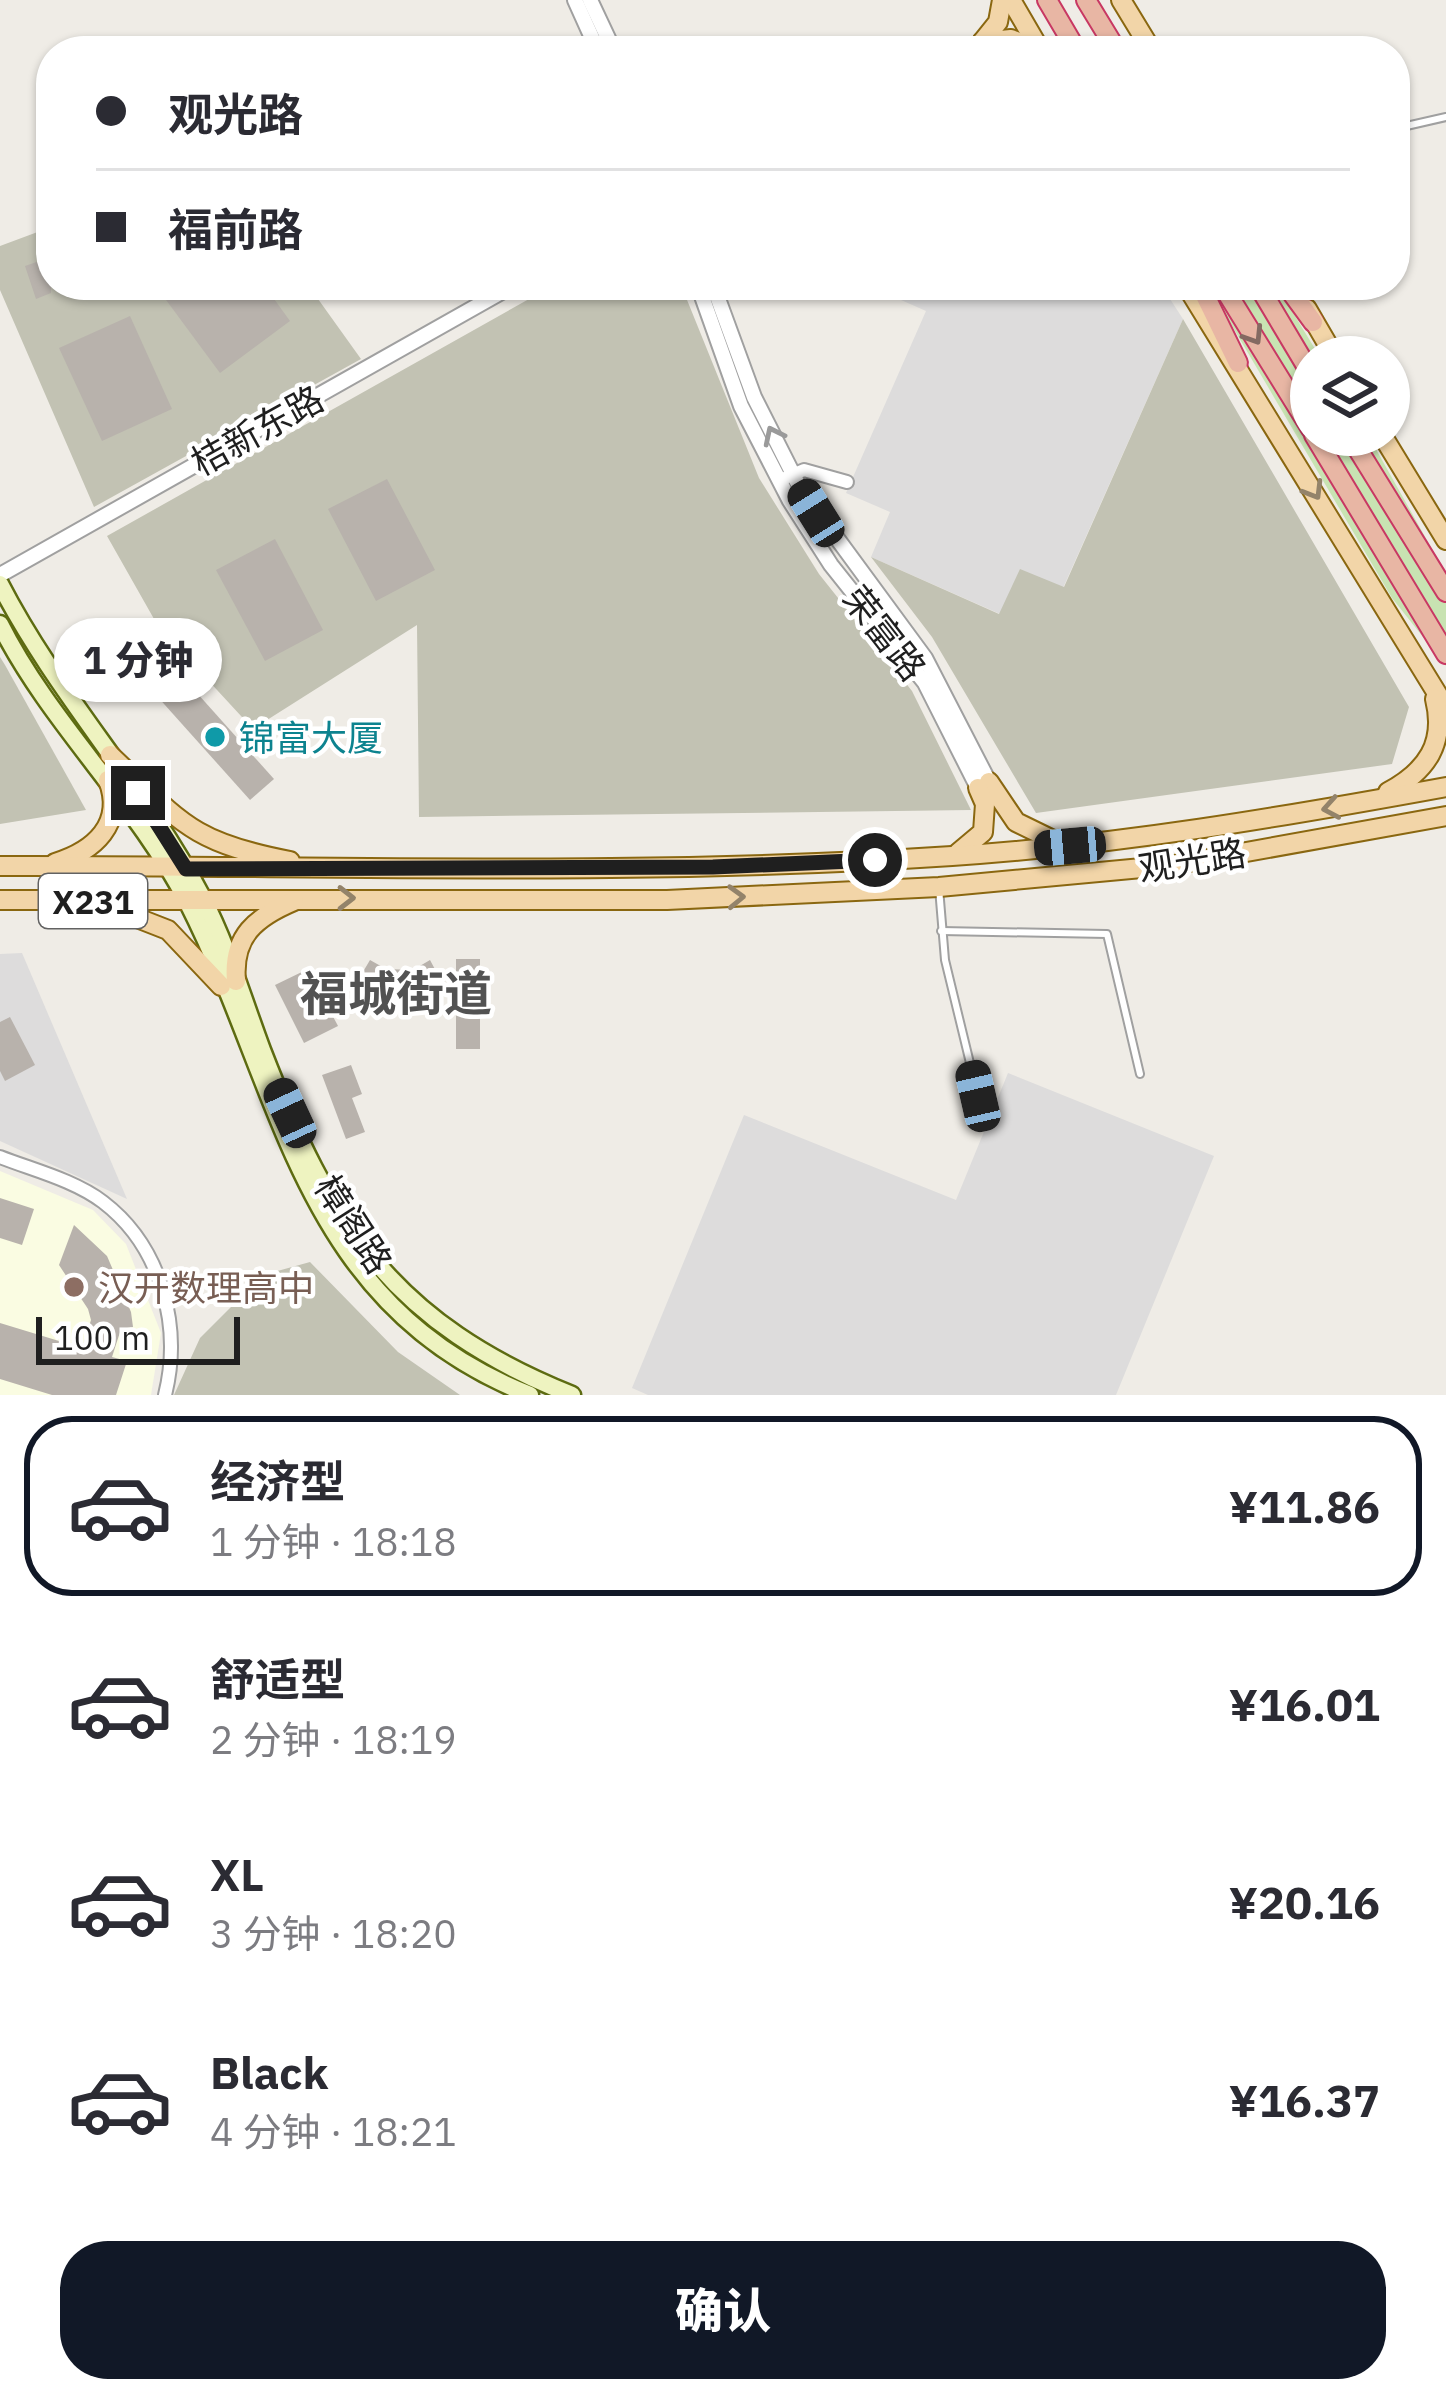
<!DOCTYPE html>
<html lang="zh">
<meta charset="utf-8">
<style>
body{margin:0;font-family:"IBM Plex Sans","Noto Sans SC",sans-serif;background:#f2f2f3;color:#2b2b33;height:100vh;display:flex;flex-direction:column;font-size:45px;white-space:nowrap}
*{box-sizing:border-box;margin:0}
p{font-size:39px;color:#7c7c81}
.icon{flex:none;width:66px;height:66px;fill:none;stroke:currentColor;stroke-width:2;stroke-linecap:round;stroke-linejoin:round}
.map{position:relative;height:1395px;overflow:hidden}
.drawer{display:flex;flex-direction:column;background:#fff;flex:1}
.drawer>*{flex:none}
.top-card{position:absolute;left:36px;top:36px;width:1374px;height:264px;border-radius:48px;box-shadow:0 3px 9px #0004;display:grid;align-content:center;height:264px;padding:0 60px;background:#fff}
.buttons{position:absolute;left:1290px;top:336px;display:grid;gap:24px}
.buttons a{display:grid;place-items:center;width:120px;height:120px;border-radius:50%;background:#fff;box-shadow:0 3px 9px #0004;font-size:60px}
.scale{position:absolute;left:36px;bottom:30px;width:204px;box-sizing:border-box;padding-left:12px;border:6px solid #1f1f1f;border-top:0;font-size:33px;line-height:42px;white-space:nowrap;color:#1f1f1f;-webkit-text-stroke:9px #fff;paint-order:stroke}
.end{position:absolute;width:54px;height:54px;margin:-27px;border:15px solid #1f1f1f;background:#fff;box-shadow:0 0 0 6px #fff}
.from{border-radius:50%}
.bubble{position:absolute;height:84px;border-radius:42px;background:#fff;box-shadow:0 3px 9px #0004;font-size:39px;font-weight:800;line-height:84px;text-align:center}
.car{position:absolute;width:36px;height:72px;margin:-36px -18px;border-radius:15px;box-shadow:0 0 9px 3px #0007;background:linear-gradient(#222 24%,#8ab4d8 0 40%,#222 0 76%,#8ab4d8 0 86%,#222 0)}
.top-card b{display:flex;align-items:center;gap:42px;height:114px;font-size:45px}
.top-card b+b{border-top:3px solid #e1e1e2}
.top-card i{width:30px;height:30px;background:#2b2b33}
ul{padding:21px 0 0;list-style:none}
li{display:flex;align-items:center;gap:36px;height:180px;margin:0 24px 18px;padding:0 36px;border:6px solid transparent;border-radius:48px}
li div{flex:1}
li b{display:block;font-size:45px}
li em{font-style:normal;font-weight:800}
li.on{border-color:#111827}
li>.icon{width:108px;height:108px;stroke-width:1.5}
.button{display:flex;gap:24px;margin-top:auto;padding:24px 60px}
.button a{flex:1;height:138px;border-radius:48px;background:#111827;color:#fff;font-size:48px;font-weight:800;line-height:138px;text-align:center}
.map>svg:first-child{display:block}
.residential{fill:#dddcdc}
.education{fill:#fafce2}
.construction{fill:#c2c2b3}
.grass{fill:#c8e3b2}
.building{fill:#b8b2ac}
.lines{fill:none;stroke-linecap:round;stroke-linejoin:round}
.service-casing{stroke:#a0a0a0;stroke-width:10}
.minor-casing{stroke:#a0a0a0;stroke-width:16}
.tertiary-casing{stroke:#a0a0a0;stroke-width:18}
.secondary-casing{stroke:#5d6b11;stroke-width:21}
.primary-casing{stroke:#8a6710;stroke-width:22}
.trunk-casing{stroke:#c83863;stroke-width:22}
.path{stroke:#eb8c7b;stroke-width:3;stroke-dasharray:6 6;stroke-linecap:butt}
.service{stroke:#fff;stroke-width:6}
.minor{stroke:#fff;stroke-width:12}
.tertiary{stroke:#fff;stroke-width:14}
.secondary{stroke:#eef3c0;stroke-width:16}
.primary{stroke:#f2d5a8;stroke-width:18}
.trunk{stroke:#e8b6a4;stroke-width:18}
.oneway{stroke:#846a62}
.oneway2{stroke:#9a9a9a}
.oneway3{stroke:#93836a}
.route{stroke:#1f1f1f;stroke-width:15}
.culture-dot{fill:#0f9aa8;stroke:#fff;stroke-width:4.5}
.education-dot{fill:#8d6e63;stroke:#fff;stroke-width:4.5}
.labels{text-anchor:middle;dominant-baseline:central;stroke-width:9;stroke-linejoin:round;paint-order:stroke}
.shield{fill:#fff;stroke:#626262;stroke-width:3}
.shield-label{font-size:33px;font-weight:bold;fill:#1f1f1f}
.street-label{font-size:36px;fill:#1f1f1f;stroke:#fff}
.culture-label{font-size:36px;fill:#0d838f;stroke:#fff;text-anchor:start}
.education-label{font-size:36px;fill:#785e54;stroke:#fff;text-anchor:start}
.district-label{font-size:48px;font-weight:bold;fill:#525252;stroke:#fff}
</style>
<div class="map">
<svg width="1446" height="1395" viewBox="0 0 1446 1395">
<rect width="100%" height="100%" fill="#efece6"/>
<g class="residential">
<polygon points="867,285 1161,285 1183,319 1063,588 1000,614 871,557 890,512 846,493 926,311"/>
<polygon points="22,953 127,1199 0,1141 0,954"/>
<polygon points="1008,1073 1214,1156 1116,1395 648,1395 632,1388 744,1115 956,1200"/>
</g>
<polygon class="education" points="0,1171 93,1210 126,1244 161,1333 151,1395 0,1395"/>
<g class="construction">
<polygon points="51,227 51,285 308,285 361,359 94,507 0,290 0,246"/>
<polygon points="554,285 681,285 759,478 819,574 912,691 971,810 419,817 417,625 253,729 158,626 107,536"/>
<polygon points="1183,319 1409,707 1392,764 1036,813 932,637 871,557 999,614 1020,569 1064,587"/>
<polygon points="0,657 5,665 86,810 0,824"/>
<polygon points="310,1262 398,1352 460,1395 174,1395 200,1338 263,1275"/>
</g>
<polygon class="grass" points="1208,285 1276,285 1320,357 1311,357 1311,435 1368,435 1446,574 1446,666 1392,598"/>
<g class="building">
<polygon points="51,257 51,293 36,299 25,266"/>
<polygon points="155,285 264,285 290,321 220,373"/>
<polygon points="130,316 172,409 102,441 59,348"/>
<polygon points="387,479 435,570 376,601 328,509"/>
<polygon points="275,539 323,630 265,661 216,570"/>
<polygon points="180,674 274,779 250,800 156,695"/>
<rect x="456" y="959" width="24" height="90"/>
<polygon points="370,960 386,969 413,970 430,960 445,988 417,1003 381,1002 354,987"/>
<polygon points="308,969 338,1026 304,1043 275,985"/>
<polygon points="10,1017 35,1065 5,1081 0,1071 0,1022"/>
<polygon points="351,1065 362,1094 352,1098 365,1132 346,1139 322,1075"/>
<polygon points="0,1198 34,1209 22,1245 0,1238"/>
<polygon points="74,1225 107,1256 131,1312 133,1327 121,1329 112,1357 127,1361 116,1395 52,1395 0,1379 0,1323 82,1348 91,1320 88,1309 59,1265"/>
</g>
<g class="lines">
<defs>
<g id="service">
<polyline points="1402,127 1446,117"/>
<polyline points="939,888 945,960 978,1096"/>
<polyline points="941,931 1107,934 1140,1074"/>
</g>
<g id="minor">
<polyline points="785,478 804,470 847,482"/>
<path d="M 0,1157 C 33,1170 74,1180 103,1202 C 162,1247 182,1327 165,1395"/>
</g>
<g id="tertiary">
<polyline points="575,0 598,51"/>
<polyline points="590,0 614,51"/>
<polyline points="965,51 982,42"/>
<polyline points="698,285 741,406 790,501 831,565 925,683 978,788"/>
<polyline points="713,285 754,397 800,488 925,658 989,782"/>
<polyline points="0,575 514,285"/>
</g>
<g id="secondary">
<path d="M 0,584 C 57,695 144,786 202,897 C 227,945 243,999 262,1050 C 330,1226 393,1323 572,1395"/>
<path d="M 0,624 C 50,724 137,803 188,903 C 286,1097 299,1303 530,1395"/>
</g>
<g id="primary">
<polyline points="1011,0 1039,48"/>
<polyline points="1121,0 1152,51"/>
<polyline points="982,42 1011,39 1039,51"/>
<polyline points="982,42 998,22 1002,0"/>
<polyline points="1186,285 1446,708"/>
<polyline points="1307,309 1335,357"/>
<polyline points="1382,435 1446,540"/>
<path d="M 110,755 C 181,822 190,842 290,861"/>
<polyline points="989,782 1016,822 1059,843"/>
<path d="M 1388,792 C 1427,771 1446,743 1435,699"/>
<polyline points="958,853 983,832 985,804 978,788"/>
<path d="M 55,863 C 94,851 125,824 108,780"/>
<path d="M 0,866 C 317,865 635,877 952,856 C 1118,845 1282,817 1446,787"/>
<polyline points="0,900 667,900 939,887 1174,865 1446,816"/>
<polyline points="104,905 168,930 221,986"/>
<path d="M 236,981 C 232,936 256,917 294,901"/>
</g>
<g id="trunk">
<polyline points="1047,0 1077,51"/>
<polyline points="1086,0 1117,51"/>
<polyline points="1200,285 1238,363"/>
<polyline points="1222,285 1311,429"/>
<polyline points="1258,285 1311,374"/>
<polyline points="1286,285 1313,322"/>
<polyline points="1314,435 1446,654"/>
<polyline points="1349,435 1446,592"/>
</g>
</defs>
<use href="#service" class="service-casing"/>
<use href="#minor" class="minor-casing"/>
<use href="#tertiary" class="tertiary-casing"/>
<use href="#secondary" class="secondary-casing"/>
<use href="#primary" class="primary-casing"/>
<use href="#trunk" class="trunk-casing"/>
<polyline class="path" points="1178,39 1186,51"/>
<use href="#service" class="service"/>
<use href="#minor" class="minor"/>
<use href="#tertiary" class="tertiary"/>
<use href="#secondary" class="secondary"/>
<use href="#primary" class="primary"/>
<use href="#trunk" class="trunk"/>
</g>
<defs><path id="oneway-chevron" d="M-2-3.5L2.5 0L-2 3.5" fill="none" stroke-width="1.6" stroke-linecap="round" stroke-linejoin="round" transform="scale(3)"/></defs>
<use class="oneway" href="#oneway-chevron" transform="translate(1254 336) rotate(58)"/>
<use class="oneway2" href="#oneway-chevron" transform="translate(773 435) rotate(-116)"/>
<g class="oneway3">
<use href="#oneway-chevron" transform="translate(1314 491) rotate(59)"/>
<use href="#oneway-chevron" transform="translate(1331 808) rotate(170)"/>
<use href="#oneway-chevron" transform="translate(736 897) rotate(-2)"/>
<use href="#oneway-chevron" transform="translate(346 898)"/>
</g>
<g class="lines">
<polyline class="route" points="138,793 186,869 713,867 875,860"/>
</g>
<circle class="culture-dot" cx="215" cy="737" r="12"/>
<circle class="education-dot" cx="74" cy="1287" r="12"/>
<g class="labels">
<rect class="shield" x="39" y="874" width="108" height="54" rx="9"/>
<g class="shield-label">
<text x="93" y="901">X231</text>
</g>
<g class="street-label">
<text transform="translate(257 430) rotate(-29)">桔新东路</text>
<text transform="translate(885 633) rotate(52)">荣富路</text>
<text transform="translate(1192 860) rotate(-9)">观光路</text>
<text transform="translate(354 1224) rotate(57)">樟阁路</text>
</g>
<g class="culture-label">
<text x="239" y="737">锦富大厦</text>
</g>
<g class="education-label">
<text x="98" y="1287">汉开数理高中</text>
</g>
<g class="district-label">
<text x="396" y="993">福城街道</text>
</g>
</g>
</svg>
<div class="buttons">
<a><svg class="icon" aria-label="layers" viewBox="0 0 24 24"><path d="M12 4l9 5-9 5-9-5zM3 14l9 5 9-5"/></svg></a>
</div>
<div class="scale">100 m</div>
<i class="end from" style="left:875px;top:860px"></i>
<i class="end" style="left:138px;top:793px"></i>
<div class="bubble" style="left:54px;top:618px;width:168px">1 分钟</div>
<i class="car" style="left:816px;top:513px;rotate:328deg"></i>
<i class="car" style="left:1070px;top:846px;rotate:265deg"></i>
<i class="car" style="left:978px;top:1096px;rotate:347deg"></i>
<i class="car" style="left:290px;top:1113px;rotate:335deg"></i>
<div class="top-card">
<b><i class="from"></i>观光路</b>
<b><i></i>福前路</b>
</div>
</div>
<section class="drawer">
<ul>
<li class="on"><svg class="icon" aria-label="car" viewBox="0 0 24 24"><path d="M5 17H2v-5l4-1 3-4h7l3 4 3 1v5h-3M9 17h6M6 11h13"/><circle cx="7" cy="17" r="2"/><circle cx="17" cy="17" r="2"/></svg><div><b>经济型</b><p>1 分钟 · 18:18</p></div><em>¥11.86</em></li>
<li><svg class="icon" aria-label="car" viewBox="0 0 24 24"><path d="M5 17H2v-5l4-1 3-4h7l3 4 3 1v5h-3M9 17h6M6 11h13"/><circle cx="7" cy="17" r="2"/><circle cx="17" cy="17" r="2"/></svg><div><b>舒适型</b><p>2 分钟 · 18:19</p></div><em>¥16.01</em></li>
<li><svg class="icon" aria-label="car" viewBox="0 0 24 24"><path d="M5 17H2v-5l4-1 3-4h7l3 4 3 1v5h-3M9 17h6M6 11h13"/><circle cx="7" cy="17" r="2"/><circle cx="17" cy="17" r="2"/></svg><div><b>XL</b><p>3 分钟 · 18:20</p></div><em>¥20.16</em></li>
<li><svg class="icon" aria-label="car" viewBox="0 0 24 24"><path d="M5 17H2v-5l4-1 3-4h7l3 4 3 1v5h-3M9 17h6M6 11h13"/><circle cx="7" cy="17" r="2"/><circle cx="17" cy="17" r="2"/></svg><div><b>Black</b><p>4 分钟 · 18:21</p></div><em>¥16.37</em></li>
</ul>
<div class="button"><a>确认</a></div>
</section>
